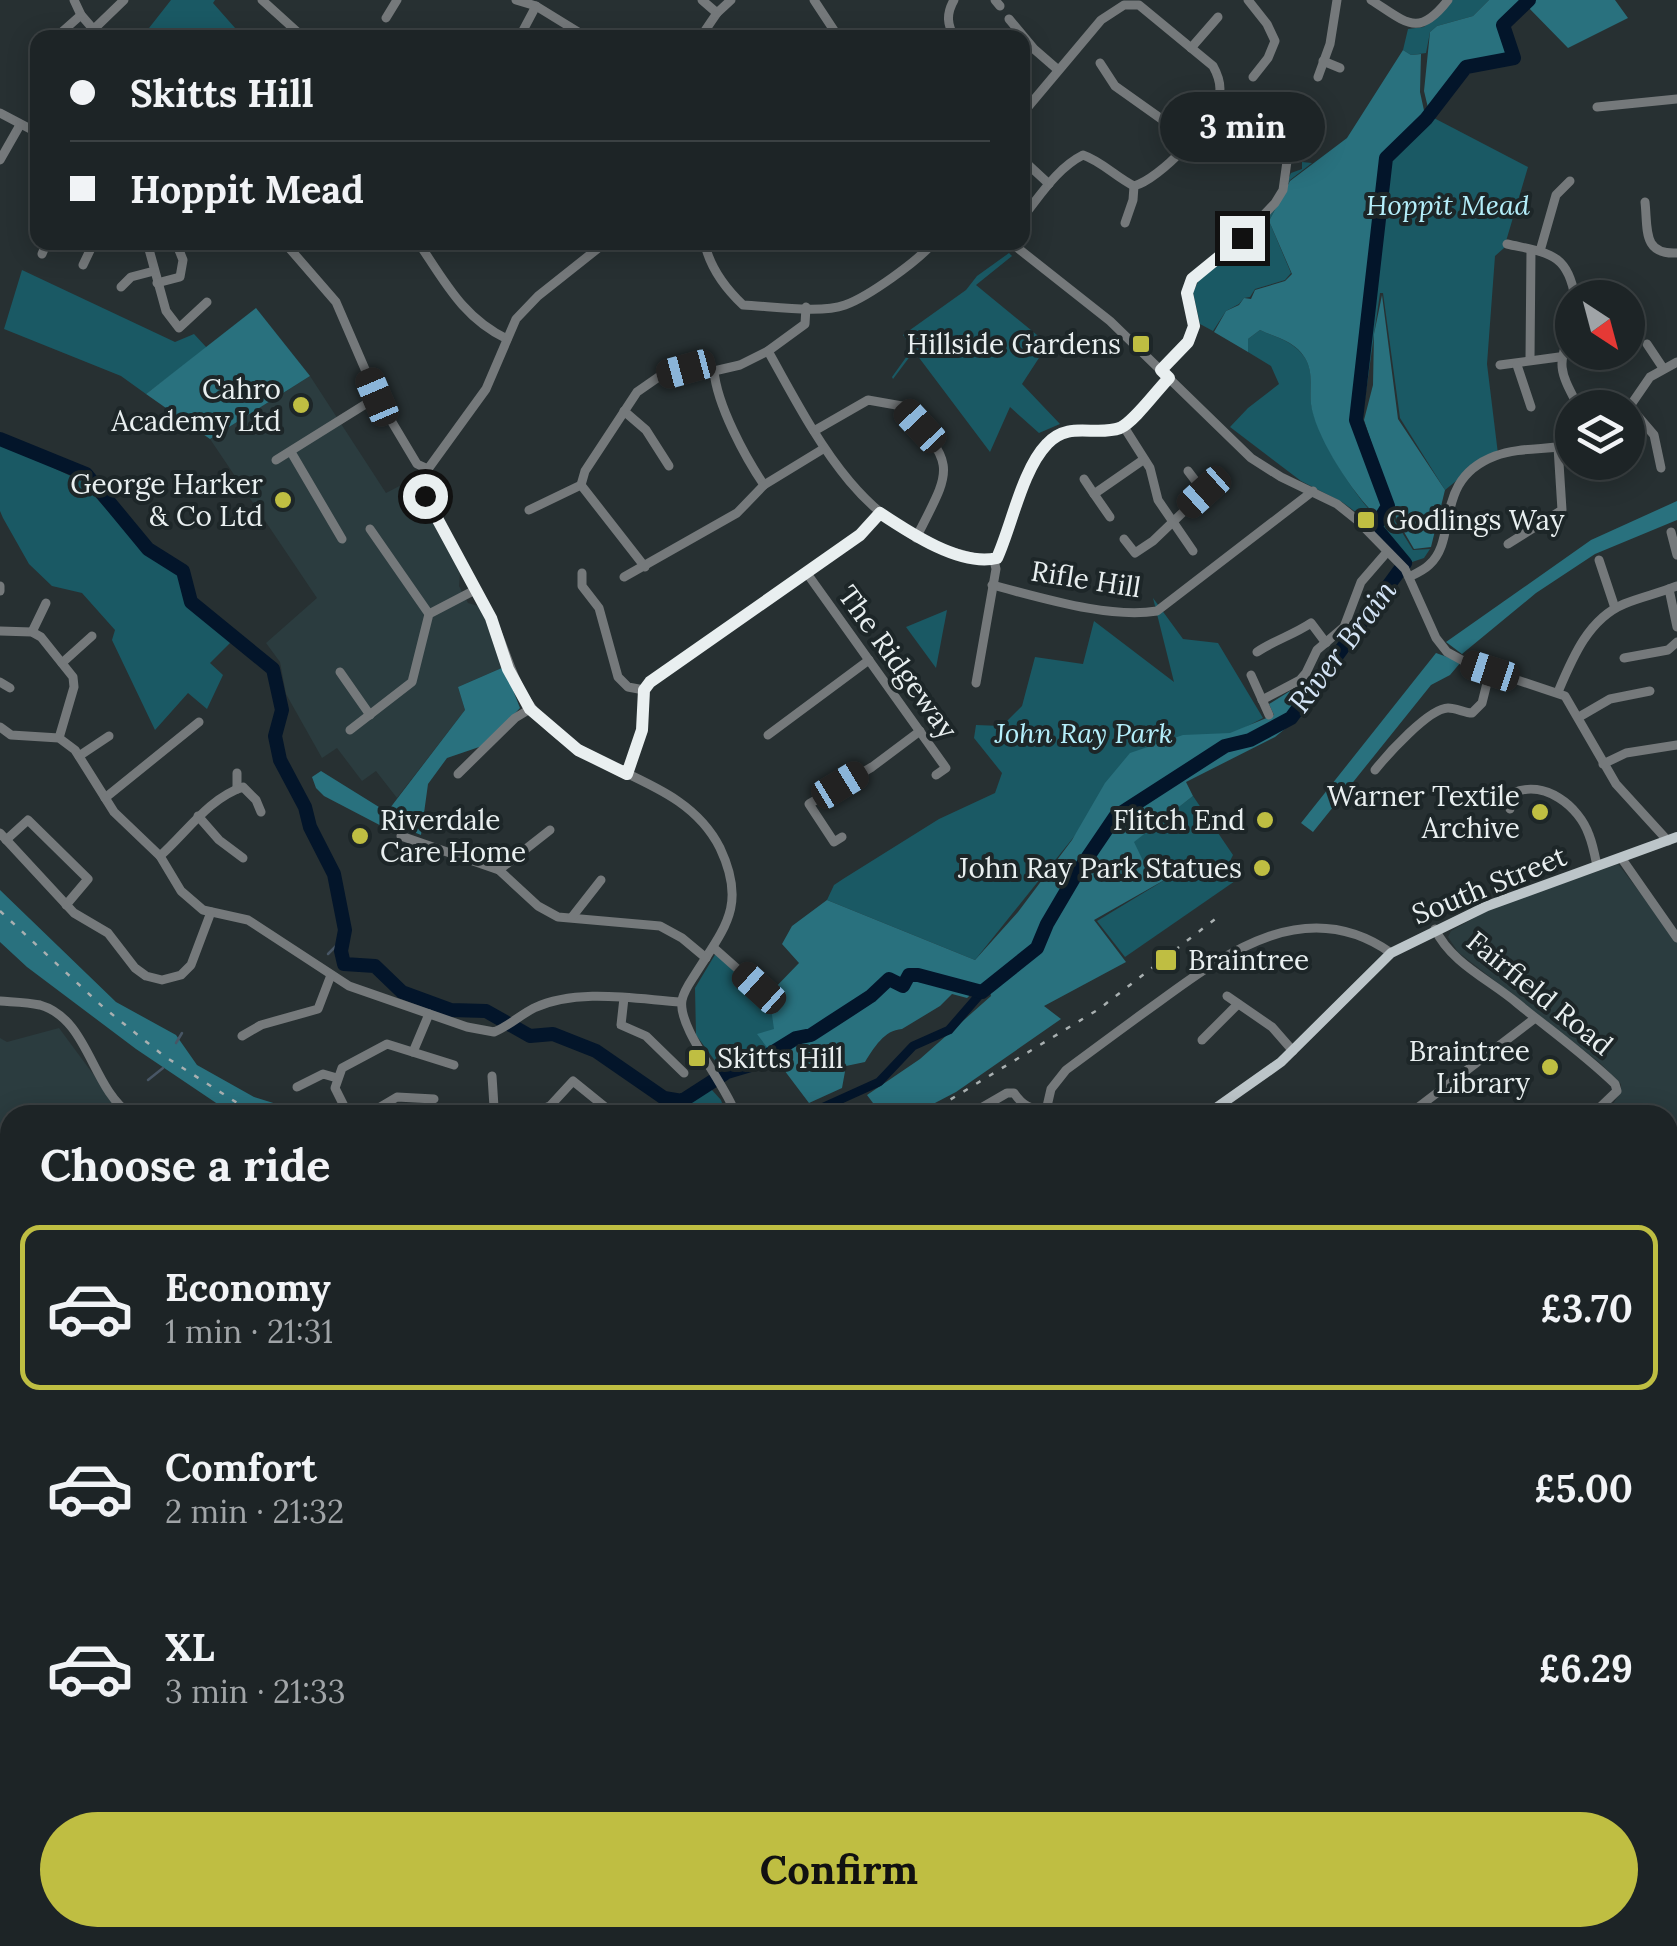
<!DOCTYPE html>
<meta charset="utf-8">
<style>
body{margin:0;font-family:Lora,serif;background:#2a3032;color:#f1f3f6;height:100vh;display:flex;flex-direction:column;font-size:38px;white-space:nowrap}
*{box-sizing:border-box;margin:0}
p{font-size:32px;color:#a0a4a7}
.icon{flex:none;width:55px;height:55px;fill:none;stroke:currentColor;stroke-width:2;stroke-linecap:round;stroke-linejoin:round}
.map{position:relative;flex:1;overflow:hidden}
.panel{position:absolute;left:0px;top:1105px;width:1678px;height:842px;display:flex;flex-direction:column;background:#1d2426;border-radius:30px 30px 0 0;box-shadow:0 5px 25px #0003,0 0 0 2px #3b4143}
.panel>*{flex:none}
.top-card{position:absolute;left:30px;top:30px;width:1000px;height:220px;border-radius:20px;box-shadow:0 5px 25px #0003,0 0 0 2px #3b4143;display:grid;align-content:center;height:220px;padding:0 40px;background:#1d2426}
.needle{width:65px;rotate:144deg}
.controls{position:absolute;left:1555px;top:280px;display:grid;gap:20px}
.controls a{display:grid;place-items:center;width:90px;height:90px;border-radius:50%;background:#1d2426;box-shadow:0 5px 25px #0003,0 0 0 2px #3b4143;font-size:50px}
.end{position:absolute;width:45px;height:45px;margin:-22px;border:12px solid #e9eff0;background:#111;box-shadow:0 0 0 5px #111}
.from{border-radius:50%}
.bubble{position:absolute;height:70px;border-radius:35px;background:#1d2426;box-shadow:0 5px 25px #0003,0 0 0 2px #3b4143;font-size:32px;font-weight:700;line-height:70px;text-align:center}
.car{position:absolute;width:30px;height:60px;margin:-30px -15px;border-radius:12px;box-shadow:0 0 8px 2px #0007;background:linear-gradient(#222 24%,#8ab4d8 0 40%,#222 0 76%,#8ab4d8 0 86%,#222 0)}
.top-card b{display:flex;align-items:center;gap:35px;height:95px;font-size:38px}
.top-card b+b{border-top:2px solid #3b4143}
.top-card i{width:25px;height:25px;background:#f1f3f6}
ul{padding:0;list-style:none}
li{display:flex;align-items:center;gap:30px;height:165px;margin:0 20px 15px;padding:0 20px;border:5px solid transparent;border-radius:20px}
li div{flex:1}
li b{display:block;font-size:38px}
li em{font-style:normal;font-weight:700}
li.on{border-color:#bfbe42}
li>.icon{width:90px;height:90px;stroke-width:1.5}
h2{padding:0 40px;font-size:45px;line-height:120px}
.cta{display:flex;gap:20px;margin-top:auto;padding:20px 40px}
.cta a{flex:1;height:115px;border-radius:60px;background:#bfbe42;color:#111;font-size:40px;font-weight:700;line-height:115px;text-align:center}
.map>svg:first-child{display:block}
.built{fill:#2b3c3f}
.green{fill:#1a5964}
.forest{fill:#29717e}
.lines{fill:none;stroke-linecap:round;stroke-linejoin:round}
.stream{stroke:#485665;stroke-width:2.5}
.canal{stroke:#03152a;stroke-width:9}
.river{stroke:#03152a;stroke-width:14}
.minor{stroke:#75797b;stroke-width:9}
.major{stroke:#bcc5c9;stroke-width:10}
.rail{stroke:#a9b0b1;stroke-width:2.5;stroke-dasharray:5 10;stroke-linecap:butt}
.route{stroke:#e9eff0;stroke-width:12}
.poi-dot{fill:#bfbe42;stroke:#1d2628;stroke-width:4}
.labels{text-anchor:middle;dominant-baseline:central;stroke-width:8;stroke-linejoin:round;paint-order:stroke}
.park-label{font-size:28px;font-style:italic;fill:#b4eefa;stroke:#1d2628}
.poi-label{font-size:28px;fill:#e9eff0;stroke:#1d2628;text-anchor:end}
.street-label{font-size:28px;fill:#e9eff0;stroke:#1d2628}
.water-label{font-size:30px;font-style:italic;fill:#d4e4f6;stroke:#1d2628}
</style>
<div class="map">
<svg width="1677" height="1946" viewBox="0 0 1677 1946">
<rect width="100%" height="100%" fill="#273032"/>
<g class="built">
<polygon points="310,376 386,493 415,478 418,480 422,503 460,573 459,586 468,603 478,606 494,636 504,667 458,687 465,710 397,798 376,771 362,781 337,748 322,758 286,694 280,662 266,643 317,598 210,439"/>
<polygon points="1618,864 1677,940 1677,1190 1674,1193 1668,1186 1668,1115 1614,1115 1610,1109 1621,1091 1621,1084 1600,1063 1458,952 1448,937 1451,931 1490,909"/>
<polygon points="59,1028 113,1101 133,1115 10,1115 10,1254 0,1247 0,1038 7,1042"/>
<polygon points="0,1379 10,1384 10,1663 0,1671"/>
</g>
<g class="green">
<polygon points="171,0 215,0 213,3 243,37 142,37"/>
<polygon points="1446,0 1489,0 1473,16 1437,26 1430,32 1426,53 1411,55 1403,50 1408,29 1424,27"/>
<polygon points="1432,117 1528,167 1504,248 1495,256 1487,364 1498,454 1477,464 1445,490 1400,418 1383,293 1380,293 1362,420 1395,521 1413,550 1430,549 1424,558 1412,562 1379,526 1390,506 1358,419 1379,274 1386,158"/>
<polygon points="1302,162 1312,163 1290,180 1269,221 1291,273 1285,280 1255,289 1250,297 1244,298 1239,304 1226,311 1213,331 1200,324 1193,292 1199,280 1261,227 1275,208 1291,173 1302,169"/>
<polygon points="1009,253 1012,256 976,285 1048,344 1022,384 1060,424 1039,433 1010,407 990,452 914,351 893,379 892,377 912,349 903,335 966,290 977,276"/>
<polygon points="22,270 175,342 194,334 207,348 146,394 121,376 4,329"/>
<path d="M 1260,330 C 1277,338 1294,341 1305,358 C 1314,372 1309,388 1311,403 C 1316,436 1354,495 1377,518 L 1372,524 L 1342,502 L 1301,481 L 1230,427 L 1248,408 L 1279,384 L 1271,366 L 1248,352 L 1248,339 Z"/>
<polygon points="0,442 81,481 144,551 179,576 188,603 232,641 210,663 223,675 207,709 188,693 155,730 112,640 115,630 82,593 52,586 29,564 3,518 0,511"/>
<polygon points="1153,598 1183,639 1218,643 1263,718 1101,803 975,960 827,900 834,885 843,879 939,819 995,793 1002,773 974,738 976,725 1002,726 1022,706 1035,657 1083,664 1094,621 1174,682"/>
<polygon points="947,610 936,668 906,627"/>
<polygon points="1193,796 1233,855 1229,863 1188,861 1147,869 1133,842"/>
<polygon points="1200,875 1235,881 1125,957 1097,921 1168,878"/>
<polygon points="716,953 769,1003 785,1009 795,1033 763,1054 721,1069 696,1035 695,988"/>
<polygon points="711,1089 721,1100 726,1115 647,1115 671,1101 687,1104"/>
<polygon points="1677,1504 1677,1636 1668,1632 1668,1514"/>
<polygon points="1254,1938 1595,1938 1587,1946 1248,1946"/>
</g>
<g class="forest">
<polygon points="1489,0 1615,0 1628,18 1568,48 1524,3 1502,25 1511,56 1464,66 1429,112 1424,91 1430,32 1437,26 1473,16"/>
<path d="M 1403,50 L 1411,55 L 1421,54 L 1420,92 L 1425,115 L 1384,157 L 1354,419 L 1385,506 L 1378,517 C 1354,496 1315,436 1311,404 C 1309,388 1314,373 1305,358 C 1295,341 1277,338 1260,330 L 1248,339 L 1248,352 L 1214,332 L 1226,311 L 1239,305 L 1244,298 L 1251,299 L 1255,290 L 1285,281 L 1292,274 L 1269,221 L 1290,181 L 1347,138 Z"/>
<polygon points="1382,295 1398,419 1445,490 1431,547 1414,549 1397,520 1364,420 1373,385 1374,334"/>
<polygon points="256,308 310,376 210,439 146,394"/>
<polygon points="1677,501 1677,520 1595,554 1536,593 1462,654 1446,642 1591,540"/>
<polygon points="1436,653 1461,662 1450,675 1431,685 1313,832 1301,823"/>
<polygon points="504,667 520,708 485,745 447,758 428,784 421,835 399,826 393,832 324,796 316,788 312,777 321,771 387,812 465,710 458,687"/>
<path d="M 1290,691 L 1302,715 L 1275,737 L 1186,782 L 1193,796 L 1134,842 L 1147,869 C 1175,863 1200,859 1229,863 L 1224,877 L 1168,878 L 1094,920 L 1126,962 L 1044,1006 L 1061,1019 L 956,1092 L 912,1115 L 882,1115 L 867,1095 L 920,1059 L 991,996 L 987,980 L 967,998 L 952,994 L 940,1006 L 902,1029 C 884,1030 874,1048 865,1062 L 846,1066 L 842,1088 L 809,1103 L 757,1034 L 774,1029 L 769,994 L 799,963 L 782,944 L 792,926 L 827,900 L 975,960 L 1018,912 L 1072,840 L 1105,783 L 1130,753 L 1183,735 L 1230,733 L 1274,715 L 1269,704 Z"/>
<polygon points="0,890 116,1002 176,1035 197,1065 254,1097 312,1115 234,1115 136,1049 27,967 0,942"/>
</g>
<g class="lines">
<g class="stream">
<polyline points="328,954 339,943 345,930"/>
<polyline points="176,1043 182,1033"/>
<polyline points="148,1080 163,1068"/>
<polyline points="0,1275 10,1276"/>
</g>
<polyline class="canal" points="806,1115 879,1082 913,1046 949,1030 982,992"/>
<polyline class="river" points="0,439 86,474 148,549 183,571 191,602 273,669 282,710 275,736 280,760 305,807 310,827 334,874 345,930 341,951 344,964 375,966 402,992 451,1010 486,1011 530,1036 553,1034 596,1051 664,1098 682,1101 727,1072 754,1064 796,1038 811,1035 871,996 889,979 903,986 909,975 918,975 982,992 1037,948 1047,924 1077,873 1115,817 1225,746 1250,740 1291,718 1405,563 1375,527 1388,506 1356,420 1386,158 1426,119 1466,67 1514,58 1503,25 1529,0"/>
<g class="minor">
<polyline points="74,0 81,15 101,38"/>
<polyline points="262,0 304,38"/>
<polyline points="516,0 536,6 588,38"/>
<polyline points="702,0 717,13"/>
<polyline points="814,0 839,38"/>
<path d="M 954,0 C 946,14 947,25 955,38"/>
<polyline points="995,0 1000,6"/>
<polyline points="1248,0 1267,24 1275,41 1268,58 1253,77"/>
<path d="M 1371,0 C 1406,22 1418,39 1448,0"/>
<polyline points="386,18 397,0"/>
<polyline points="1009,19 1034,49 1057,69"/>
<polyline points="94,29 124,0"/>
<polyline points="55,38 81,15"/>
<polyline points="308,38 313,33 324,38"/>
<polyline points="519,38 536,6"/>
<polyline points="700,38 717,13 731,0"/>
<polyline points="1191,48 1218,17"/>
<polyline points="1323,61 1340,68"/>
<polyline points="1100,63 1115,86 1191,140"/>
<polyline points="1318,77 1330,44 1337,0"/>
<polyline points="1597,107 1677,99"/>
<polyline points="0,113 38,133"/>
<path d="M 1022,114 L 1101,20 L 1124,5 L 1139,5 L 1213,66 C 1218,75 1222,85 1219,96 C 1212,124 1160,179 1134,186 C 1116,177 1101,161 1083,155 C 1057,168 1040,196 1022,218"/>
<polyline points="1022,159 1049,184"/>
<polyline points="0,160 20,125"/>
<path d="M 1645,202 C 1648,229 1642,255 1677,253"/>
<polyline points="1125,223 1133,200 1134,186"/>
<polyline points="147,242 166,311 179,328 207,302"/>
<polyline points="284,242 336,302 377,397 417,464 428,469"/>
<path d="M 418,242 C 445,282 463,318 507,339"/>
<path d="M 606,242 L 538,296 L 516,319 L 486,389 L 428,469 L 424,481 L 425,496 C 444,537 469,575 490,616 C 511,659 512,693 550,728 C 602,776 686,780 720,848 C 747,905 725,927 696,973 C 691,981 684,990 682,1000 C 677,1028 726,1084 736,1115"/>
<polyline points="677,242 708,244"/>
<polyline points="1010,242 1110,321 1251,458 1281,477 1337,504 1357,520 1405,569 1436,638 1447,652 1469,664 1565,696 1616,784 1668,841"/>
<path d="M 1507,244 C 1547,253 1568,252 1575,298"/>
<path d="M 705,245 C 711,269 725,288 743,305 C 770,306 820,314 845,305 C 868,297 918,261 934,242"/>
<polyline points="1540,251 1556,195 1570,181"/>
<polyline points="42,254 47,242"/>
<polyline points="83,265 94,242"/>
<polyline points="157,283 180,277 183,260 179,250"/>
<polyline points="121,287 131,277 154,271"/>
<path d="M 1572,330 C 1555,366 1561,373 1579,408"/>
<polyline points="1647,344 1663,368"/>
<path d="M 768,351 C 814,433 858,526 956,553 C 969,556 981,561 994,560"/>
<polyline points="1530,359 1531,250"/>
<polyline points="1500,365 1559,357"/>
<polyline points="1517,365 1531,407"/>
<polyline points="1161,370 1187,342 1194,326 1187,293 1192,279 1237,243 1275,203 1283,190 1288,154"/>
<path d="M 714,371 C 717,405 745,457 764,485"/>
<polyline points="1630,407 1654,435 1661,468"/>
<polyline points="1628,409 1650,377 1677,362"/>
<polyline points="624,411 646,430 669,466"/>
<polyline points="1124,427 1150,468 1158,500 1193,551"/>
<path d="M 814,431 L 868,400 L 902,406 C 958,467 952,467 916,538"/>
<polyline points="291,452 342,539"/>
<polyline points="276,460 377,397"/>
<polyline points="1084,479 1094,494"/>
<polyline points="529,510 581,485"/>
<polyline points="1110,517 1094,494 1143,460"/>
<polyline points="370,529 429,614"/>
<polyline points="1671,532 1677,555"/>
<polyline points="1124,539 1135,553 1153,541 1204,492 1188,471"/>
<polyline points="1508,544 1562,510 1558,447"/>
<polyline points="1599,560 1615,608"/>
<polyline points="645,567 581,485 585,471 637,392 660,376 686,369 714,371 740,365 768,351 805,324 806,307"/>
<polyline points="806,572 946,768 936,775"/>
<polyline points="582,573 582,586 599,608 618,677 628,687 644,690"/>
<polyline points="624,577 737,513 764,485 823,449"/>
<path d="M 1409,577 C 1415,574 1424,570 1429,565 C 1459,539 1432,480 1495,456 C 1519,447 1547,450 1572,445"/>
<path d="M 992,585 C 1040,597 1108,619 1157,611 L 1313,491"/>
<polyline points="0,586 0,591"/>
<polyline points="1669,589 1677,627"/>
<polyline points="0,631 32,632 41,637 73,677 74,687 59,738"/>
<polyline points="32,632 46,603"/>
<path d="M 1257,652 C 1275,640 1293,635 1311,623 L 1326,643"/>
<polyline points="1624,658 1668,650 1677,642"/>
<polyline points="62,663 92,636"/>
<polyline points="340,672 370,715"/>
<polyline points="1251,675 1269,715"/>
<polyline points="0,682 10,688"/>
<path d="M 976,683 L 996,569 L 994,560 L 1000,553 C 1012,517 1028,449 1065,432 C 1078,426 1091,432 1104,431 C 1132,429 1151,397 1169,378"/>
<path d="M 1558,692 C 1572,659 1588,619 1624,604 C 1641,597 1660,593 1677,586"/>
<polyline points="1262,700 1300,680 1306,673 1317,650 1344,627 1361,582 1387,552"/>
<polyline points="1579,717 1610,699 1650,691"/>
<path d="M 0,727 L 11,735 L 59,738 L 75,750 L 114,812 L 160,856 L 181,891 L 203,910 L 248,920 L 349,986 L 467,1027 L 494,1032 C 509,1026 520,1015 534,1008 C 578,988 635,999 681,1002"/>
<polyline points="350,730 412,682 429,614 475,590"/>
<polyline points="768,735 869,660"/>
<polyline points="79,756 109,736"/>
<polyline points="1603,764 1626,753 1677,745"/>
<path d="M 1375,770 C 1387,755 1429,708 1448,708 C 1456,708 1465,713 1472,713 L 1482,703 L 1490,671"/>
<polyline points="458,774 515,718 530,709"/>
<polyline points="627,774 642,730 644,690 650,683 860,535 880,513"/>
<polyline points="237,789 237,773"/>
<polyline points="105,798 199,722"/>
<path d="M 1510,809 L 1513,793 C 1544,779 1579,806 1589,835 C 1593,845 1595,856 1597,866"/>
<polyline points="198,816 219,840 243,858"/>
<polyline points="0,833 74,913 108,933 135,968 146,976 162,980 181,975 191,965 211,912"/>
<polyline points="401,836 499,870 538,906 558,917 660,926 682,938 706,958"/>
<polyline points="842,837 834,842 809,804 872,767 920,731"/>
<polyline points="6,840 28,820 88,879 66,905"/>
<path d="M 160,856 C 186,833 209,798 243,787 L 256,800 L 261,812"/>
<polyline points="1622,859 1677,938"/>
<polyline points="499,870 550,830"/>
<polyline points="572,917 601,880"/>
<path d="M 1435,929 C 1451,963 1490,980 1517,1003 C 1550,1030 1584,1054 1615,1084 L 1617,1091 L 1592,1115"/>
<polyline points="714,948 759,988"/>
<polyline points="1227,996 1272,1027 1293,1051"/>
<polyline points="624,998 621,1025 646,1036 684,1073"/>
<path d="M 0,1001 C 13,1002 27,1002 40,1005 C 89,1019 91,1088 131,1115"/>
<polyline points="242,1036 261,1025 318,1009 331,975"/>
<polyline points="1202,1040 1238,1004"/>
<polyline points="413,1052 429,1014"/>
<polyline points="492,1076 494,1107 501,1115"/>
<polyline points="297,1087 323,1074 337,1078"/>
<polyline points="434,1099 397,1097 370,1113 353,1114 345,1108 335,1088 342,1068 387,1044 454,1065"/>
<polyline points="528,1115 550,1106 573,1081 615,1115"/>
<path d="M 969,1115 L 1007,1093 L 1014,1093 C 1023,1106 1030,1109 1045,1110"/>
<path d="M 1045,1115 L 1051,1089 L 1066,1070 C 1097,1047 1128,1024 1160,1001 C 1228,951 1308,894 1391,953"/>
<polyline points="1408,1115 1534,1019"/>
<polyline points="1668,1715 1677,1721"/>
<polyline points="0,1824 10,1827"/>
<polyline points="1668,1860 1677,1851"/>
<polyline points="447,1938 449,1946"/>
<polyline points="528,1938 528,1946"/>
<polyline points="617,1938 631,1946"/>
<polyline points="125,1946 127,1938"/>
<polyline points="335,1946 337,1938"/>
<polyline points="776,1946 779,1938"/>
<polyline points="1592,1946 1603,1941"/>
</g>
<g class="major">
<polyline points="1206,1115 1281,1062 1391,953 1487,906 1677,837"/>
<polyline points="0,1337 10,1342"/>
<polyline points="1668,1370 1677,1360"/>
<polyline points="1007,1946 1014,1938"/>
</g>
<g class="rail">
<polyline points="0,911 103,1007 164,1056 256,1115"/>
<polyline points="925,1115 1099,1009 1219,916"/>
</g>
</g>
<g class="lines">
<path class="route" d="M 425,496 L 491,618 L 508,669 L 530,709 L 578,750 L 627,774 L 642,730 L 644,690 L 650,682 L 860,535 L 880,513 C 910,533 961,567 997,558 C 1012,525 1022,470 1047,444 C 1069,420 1095,437 1120,428 C 1134,422 1157,390 1169,378 L 1161,370 L 1188,342 L 1194,326 L 1187,293 L 1192,279 L 1242,238"/>
</g>
<g class="poi-dot">
<rect x="1131" y="334" width="20" height="20" rx="5"/>
<circle cx="301" cy="405" r="10"/>
<circle cx="283" cy="500" r="10"/>
<rect x="1356" y="510" width="20" height="20" rx="5"/>
<circle cx="1540" cy="812" r="10"/>
<circle cx="1265" cy="820" r="10"/>
<circle cx="360" cy="836" r="10"/>
<circle cx="1262" cy="868" r="10"/>
<rect x="1154" y="948" width="24" height="24" rx="5"/>
<rect x="687" y="1048" width="20" height="20" rx="5"/>
<circle cx="1550" cy="1067" r="10"/>
</g>
<g class="labels">
<g class="park-label">
<text x="1448" y="205">Hoppit Mead</text>
<text x="1084" y="733">John Ray Park</text>
</g>
<g class="poi-label">
<text x="1121" y="344">Hillside Gardens</text>
<text x="281" y="389">Cahro<tspan x="281" dy="32">Academy Ltd</tspan></text>
<text x="263" y="484">George Harker<tspan x="263" dy="32">&amp; Co Ltd</tspan></text>
<text x="1386" y="520" text-anchor="start">Godlings Way</text>
<text x="1520" y="796">Warner Textile<tspan x="1520" dy="32">Archive</tspan></text>
<text x="380" y="820" text-anchor="start">Riverdale<tspan x="380" dy="32">Care Home</tspan></text>
<text x="1245" y="820">Flitch End</text>
<text x="1242" y="868">John Ray Park Statues</text>
<text x="1188" y="960" text-anchor="start">Braintree</text>
<text x="1530" y="1051">Braintree<tspan x="1530" dy="32">Library</tspan></text>
<text x="717" y="1058" text-anchor="start">Skitts Hill</text>
</g>
<g class="street-label">
<text transform="translate(1086 579) rotate(9)">Rifle Hill</text>
<text transform="translate(898 662) rotate(54)">The Ridgeway</text>
<text transform="translate(1489 885) rotate(-22)">South Street</text>
<text transform="translate(1540 993) rotate(39)">Fairfield Road</text>
</g>
<g class="water-label">
<text transform="translate(1342 646) rotate(-53)">River Brain</text>
</g>
</g>
</svg>
<div class="controls">
<a><svg class="needle" viewBox="-14 -14 28 28"><path d="M0-13l5 13h-10z" fill="#e53935"/><path d="M0 13l5-13h-10z" fill="#a0a4a7"/></svg></a>
<a><svg class="icon" aria-label="layers" viewBox="0 0 24 24"><path d="M12 4l9 5-9 5-9-5zM3 14l9 5 9-5"/></svg></a>
</div>
<i class="end from" style="left:425px;top:496px"></i>
<i class="end" style="left:1242px;top:238px"></i>
<div class="bubble" style="left:1160px;top:92px;width:165px">3 min</div>
<i class="car" style="left:686px;top:369px;rotate:255deg"></i>
<i class="car" style="left:377px;top:397px;rotate:337deg"></i>
<i class="car" style="left:920px;top:426px;rotate:317deg"></i>
<i class="car" style="left:1204px;top:492px;rotate:228deg"></i>
<i class="car" style="left:1490px;top:671px;rotate:288deg"></i>
<i class="car" style="left:840px;top:785px;rotate:59deg"></i>
<i class="car" style="left:759px;top:988px;rotate:312deg"></i>
<div class="top-card">
<b><i class="from"></i>Skitts Hill</b>
<b><i></i>Hoppit Mead</b>
</div>
<section class="panel">
<h2>Choose a ride</h2>
<ul>
<li class="on"><svg class="icon" aria-label="car" viewBox="0 0 24 24"><path d="M5 17H2v-5l4-1 3-4h7l3 4 3 1v5h-3M9 17h6M6 11h13"/><circle cx="7" cy="17" r="2"/><circle cx="17" cy="17" r="2"/></svg><div><b>Economy</b><p>1 min · 21:31</p></div><em>£3.70</em></li>
<li><svg class="icon" aria-label="car" viewBox="0 0 24 24"><path d="M5 17H2v-5l4-1 3-4h7l3 4 3 1v5h-3M9 17h6M6 11h13"/><circle cx="7" cy="17" r="2"/><circle cx="17" cy="17" r="2"/></svg><div><b>Comfort</b><p>2 min · 21:32</p></div><em>£5.00</em></li>
<li><svg class="icon" aria-label="car" viewBox="0 0 24 24"><path d="M5 17H2v-5l4-1 3-4h7l3 4 3 1v5h-3M9 17h6M6 11h13"/><circle cx="7" cy="17" r="2"/><circle cx="17" cy="17" r="2"/></svg><div><b>XL</b><p>3 min · 21:33</p></div><em>£6.29</em></li>
</ul>
<div class="cta"><a>Confirm</a></div>
</section>
</div>
